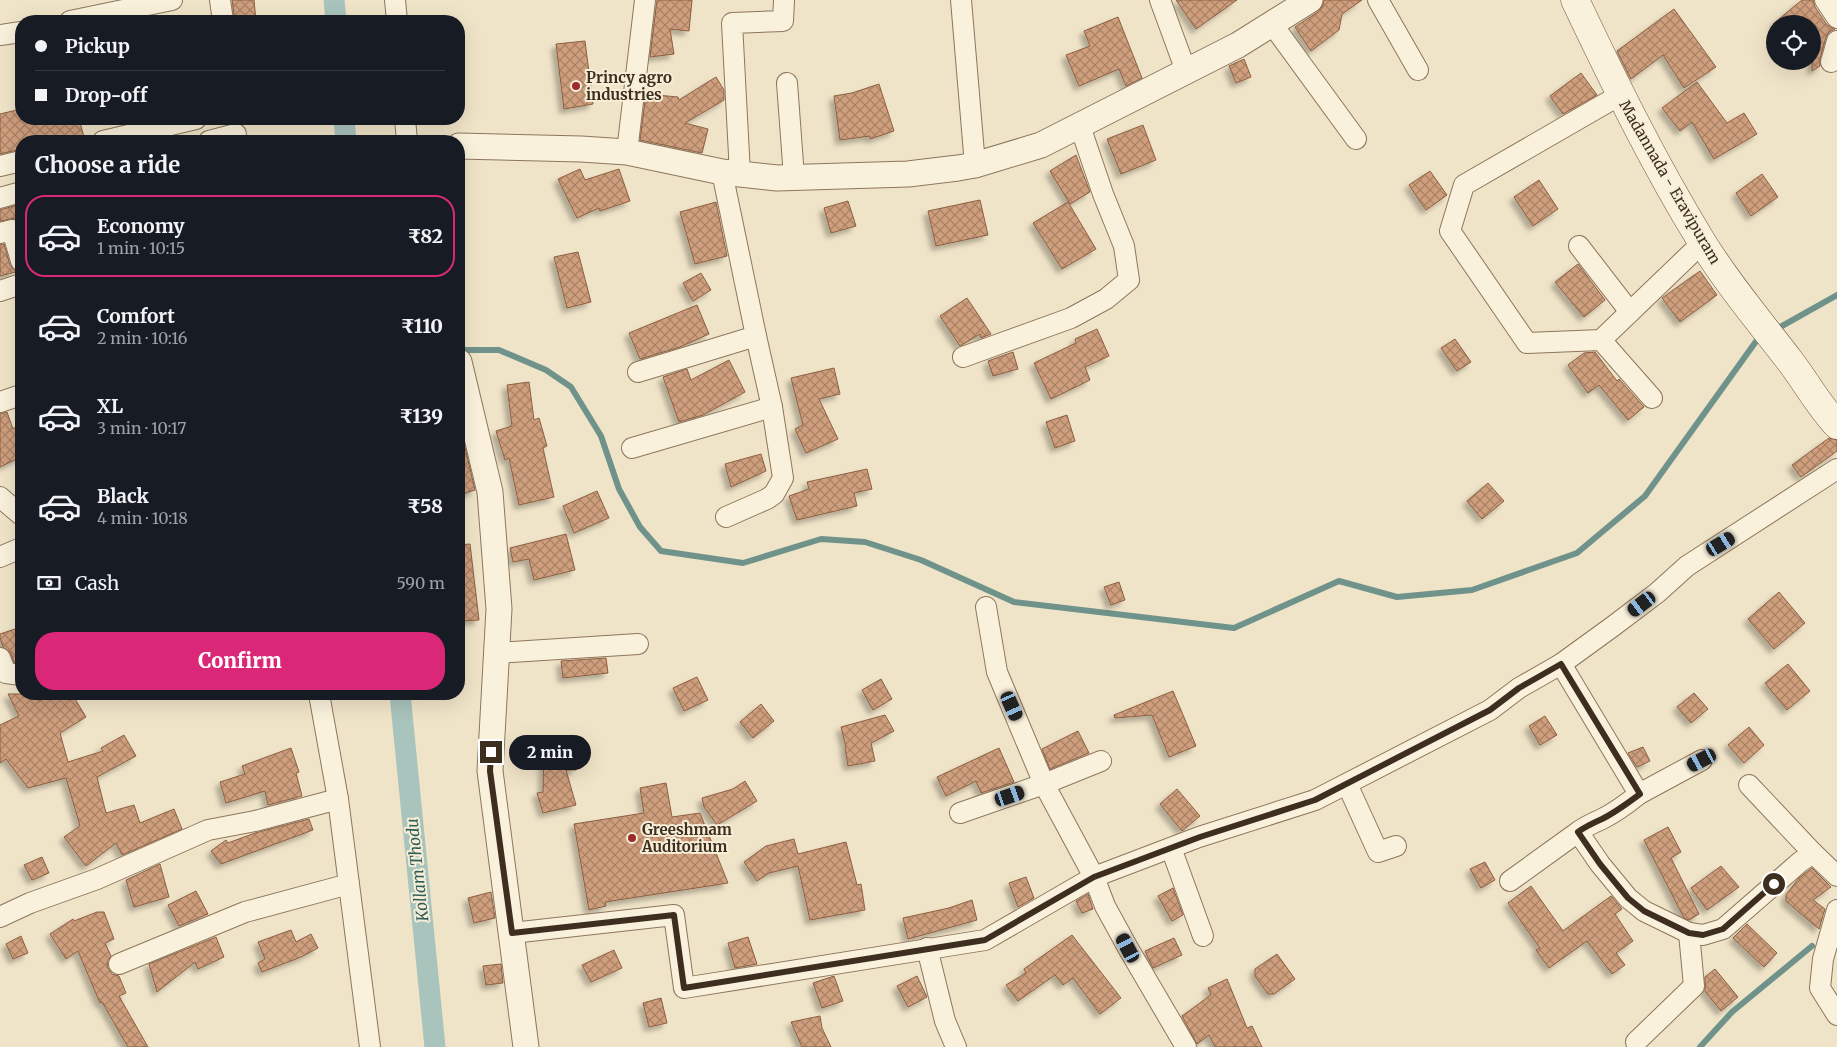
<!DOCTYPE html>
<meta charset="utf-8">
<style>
body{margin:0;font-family:Merriweather,serif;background:#20242c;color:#f1f3f6;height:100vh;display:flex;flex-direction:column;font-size:19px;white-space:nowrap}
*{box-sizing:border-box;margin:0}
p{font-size:16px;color:#9ea1a6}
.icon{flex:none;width:28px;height:28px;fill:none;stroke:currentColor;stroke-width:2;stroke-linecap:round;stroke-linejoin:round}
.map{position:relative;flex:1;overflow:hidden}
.drawer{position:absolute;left:15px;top:135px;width:450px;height:565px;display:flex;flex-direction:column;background:#171b24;border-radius:20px;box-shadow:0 5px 20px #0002}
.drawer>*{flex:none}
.top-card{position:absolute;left:15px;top:15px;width:450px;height:110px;border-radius:20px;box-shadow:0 5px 20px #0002;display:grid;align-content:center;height:110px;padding:0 20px;background:#171b24}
.fabs{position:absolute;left:1766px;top:15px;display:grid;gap:10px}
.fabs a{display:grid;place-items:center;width:55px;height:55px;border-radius:50%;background:#171b24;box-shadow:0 5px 20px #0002;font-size:25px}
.end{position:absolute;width:22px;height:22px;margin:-11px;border:6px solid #3d2e20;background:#fff;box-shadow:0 0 0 2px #fff}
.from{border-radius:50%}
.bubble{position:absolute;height:35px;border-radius:18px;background:#171b24;box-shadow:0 5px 20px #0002;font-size:16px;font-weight:800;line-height:35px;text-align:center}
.car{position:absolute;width:15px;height:30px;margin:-15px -8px;border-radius:6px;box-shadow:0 0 4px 1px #0007;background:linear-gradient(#222 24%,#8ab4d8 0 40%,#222 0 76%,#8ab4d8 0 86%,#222 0)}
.top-card b{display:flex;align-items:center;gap:18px;height:48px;font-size:19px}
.top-card b+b{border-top:1px solid #363941}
.top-card i{width:12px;height:12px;background:#f1f3f6}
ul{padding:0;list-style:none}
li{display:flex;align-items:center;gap:15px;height:82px;margin:0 10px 8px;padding:0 10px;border:2px solid transparent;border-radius:20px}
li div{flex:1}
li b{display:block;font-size:19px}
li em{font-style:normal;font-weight:800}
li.selected{border-color:#db2777}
li>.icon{width:45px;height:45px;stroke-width:1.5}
h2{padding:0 20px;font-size:22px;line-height:60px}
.pay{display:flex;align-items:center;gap:12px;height:55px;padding:0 20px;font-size:19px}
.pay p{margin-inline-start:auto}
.cta{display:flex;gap:10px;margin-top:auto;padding:10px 20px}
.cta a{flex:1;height:58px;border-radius:20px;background:#db2777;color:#fff;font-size:20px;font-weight:800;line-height:58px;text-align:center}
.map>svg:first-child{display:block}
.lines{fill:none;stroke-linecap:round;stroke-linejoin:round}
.stream{stroke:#6f938a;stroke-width:6}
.canal{stroke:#a9c4bc;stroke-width:21}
.building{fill:url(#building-cross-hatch);stroke:#8d5f41;filter:url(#shadow)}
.minor-casing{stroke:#8d765c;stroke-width:22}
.tertiary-casing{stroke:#8d765c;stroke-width:27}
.secondary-casing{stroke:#6f573f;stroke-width:29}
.minor{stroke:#faf1dc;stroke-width:20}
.tertiary{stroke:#faf1dc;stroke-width:25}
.secondary{stroke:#faf1dc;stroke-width:28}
.route{stroke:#3d2e20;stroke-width:6}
.poi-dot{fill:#9e2a2b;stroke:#f7eed8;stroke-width:2}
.labels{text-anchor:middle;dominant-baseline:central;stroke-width:4;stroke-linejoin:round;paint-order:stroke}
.poi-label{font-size:15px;font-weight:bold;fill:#3d2e20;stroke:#f7eed8;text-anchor:start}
.street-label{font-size:15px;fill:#3d2e20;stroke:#f7eed8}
.water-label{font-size:16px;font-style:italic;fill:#2f5d5a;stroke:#f7eed8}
</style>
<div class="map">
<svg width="1837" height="1047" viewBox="0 0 1837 1047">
<defs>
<pattern id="building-cross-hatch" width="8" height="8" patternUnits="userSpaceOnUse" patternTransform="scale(1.25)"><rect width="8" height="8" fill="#cf9f7d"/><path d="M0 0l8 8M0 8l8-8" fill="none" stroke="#a98266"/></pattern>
<filter id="shadow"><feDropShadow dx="-4.5" dy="4.5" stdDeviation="2.5" flood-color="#0004"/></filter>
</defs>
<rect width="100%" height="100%" fill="#f0e4c8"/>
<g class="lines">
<g class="stream">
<polyline points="1775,330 1837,295"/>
<polyline points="466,350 499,350 546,370 571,387 601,436 619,489 640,527 661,551 743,563 821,539 865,542 921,560 1014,602 1234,628 1339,581 1397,597 1472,590 1577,553 1645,496 1757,340 1762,337"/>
<polyline points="1700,1047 1732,1012 1812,946"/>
</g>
<g class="canal">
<polyline points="334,0 336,21"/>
<polyline points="344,119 346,141"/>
<polyline points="400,694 435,1047"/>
</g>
</g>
<g class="building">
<polygon points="232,0 254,0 256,21 235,21"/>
<polygon points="657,0 692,0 689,31 670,29 674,54 650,57"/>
<polygon points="1176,0 1237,0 1196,29"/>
<polygon points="1324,0 1362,0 1342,14 1339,30 1311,51 1295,27 1318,12 1322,7"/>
<polygon points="1802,0 1813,0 1815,7 1827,25 1835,29 1829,32 1826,37 1820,59 1820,66 1812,71 1812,24 1773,24"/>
<polygon points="1674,9 1716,67 1684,88 1663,55 1631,79 1617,51"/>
<polygon points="1118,17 1142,78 1126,86 1119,69 1079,86 1066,55 1090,46 1084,31"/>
<polygon points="585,41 593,104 564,109 556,44"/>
<polygon points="1244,59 1251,77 1236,83 1229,66"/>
<polygon points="1581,73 1597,95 1563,114 1550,96"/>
<polygon points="716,77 724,90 724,100 685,123 708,129 702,153 640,140 646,94 678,97 679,100"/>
<polygon points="1697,82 1727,123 1744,113 1757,134 1714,159 1692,122 1680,131 1662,108"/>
<polygon points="879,84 894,131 870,139 870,136 840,140 834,96 852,93"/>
<polygon points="21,109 21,119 79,119 84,137 67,141 21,141 21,149 0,154 0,114"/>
<polygon points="1143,125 1156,160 1121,174 1107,139"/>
<polygon points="1076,155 1090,192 1070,204 1050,171"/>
<polygon points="580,169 585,180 619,169 630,201 600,211 599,208 577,218 558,179"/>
<polygon points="1430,171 1447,195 1426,210 1409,185"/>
<polygon points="1762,174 1778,197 1751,216 1736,193"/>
<polygon points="1539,180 1558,209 1533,226 1514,197"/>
<polygon points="980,200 988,235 936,246 928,211"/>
<polygon points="848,201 856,226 831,233 824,208"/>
<polygon points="716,202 727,256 695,264 680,212"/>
<polygon points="1068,202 1096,249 1062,269 1033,223"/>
<polygon points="21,204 21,223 15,218 0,221 0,210"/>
<polygon points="4,244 10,265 16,272 0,276 0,245"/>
<polygon points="578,252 591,302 567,308 554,257"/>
<polygon points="1578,264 1605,300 1584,317 1555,282"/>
<polygon points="1700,271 1717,295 1680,322 1662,298"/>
<polygon points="701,273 711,290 693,301 683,283"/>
<polygon points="967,298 991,334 981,338 980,334 960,346 940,316"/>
<polygon points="697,305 709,334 680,347 640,359 629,333"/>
<polygon points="1097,329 1109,356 1085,367 1090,380 1051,399 1034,363 1076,343 1075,339"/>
<polygon points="1455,339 1471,362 1457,371 1441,348"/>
<polygon points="1013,352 1018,369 993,376 988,361"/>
<polygon points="1595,352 1617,381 1619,379 1644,407 1628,420 1599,385 1588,393 1568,365 1584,353"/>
<polygon points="729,360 745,392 703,415 679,422 663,377 687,369 691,380"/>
<polygon points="834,368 840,394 819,399 838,439 806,453 795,429 803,425 791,378"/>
<polygon points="529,382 534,420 539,418 547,446 543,448 554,497 519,505 509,458 505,460 496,431 512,426 507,385"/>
<polygon points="7,412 13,429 21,423 21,457 0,467 0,414"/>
<polygon points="1067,415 1075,441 1055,448 1046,422"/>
<polygon points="1829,438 1837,440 1837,451 1801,477 1792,465"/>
<polygon points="463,439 475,490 459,495 459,440"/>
<polygon points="761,454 766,471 731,487 725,464"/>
<polygon points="867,469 872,489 854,493 857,506 797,520 789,496 809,489 807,482"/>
<polygon points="1488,483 1504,501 1482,519 1467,501"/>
<polygon points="597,491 609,518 574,533 563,506"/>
<polygon points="566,534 575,570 534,580 529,559 513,562 510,548"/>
<polygon points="470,544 479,620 459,621 459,545"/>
<polygon points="1119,582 1125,600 1111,605 1104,587"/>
<polygon points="1779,592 1805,623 1774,649 1748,619"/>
<polygon points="21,627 21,663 14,662 11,653 3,647 0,638 0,634"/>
<polygon points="606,658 608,673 563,678 561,661"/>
<polygon points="1788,664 1810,691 1787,710 1765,683"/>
<polygon points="697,677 708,700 684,711 673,688"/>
<polygon points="881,679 892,699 873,710 862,690"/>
<polygon points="1173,691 1196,746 1169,757 1152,715 1115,718 1114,715"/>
<polygon points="1694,693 1708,709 1691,723 1677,707"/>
<polygon points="8,694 35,694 39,701 55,694 72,694 86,717 60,733 68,762 103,751 101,748 124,735 136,756 97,777 106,813 134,805 140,823 174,809 182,829 122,855 116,843 86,866 64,837 80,826 66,778 28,788 6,759 0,763 0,725 19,716"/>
<polygon points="761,704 774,721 753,738 740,722"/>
<polygon points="885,715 894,731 871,743 875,761 848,766 845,748 846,747 841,727"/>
<polygon points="1545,716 1557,735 1540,745 1529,726"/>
<polygon points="1749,727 1764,745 1744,763 1728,745"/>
<polygon points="1078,731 1089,753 1050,769 1042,749"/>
<polygon points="544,747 576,748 576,770 566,770 576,805 543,813 537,793 543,792"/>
<polygon points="1643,747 1650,761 1637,767 1628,753"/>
<polygon points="291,748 299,772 296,773 302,796 268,805 265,791 226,803 220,782 245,774 242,766"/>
<polygon points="999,748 1014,782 981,793 976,781 946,796 937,777"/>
<polygon points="745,781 757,801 717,825 704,807 702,798 733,789"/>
<polygon points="666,783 672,817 700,813 728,883 605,902 606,906 589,910 574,824 644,813 640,788"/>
<polygon points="1177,789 1200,816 1182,831 1160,804"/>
<polygon points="309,819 313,830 221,864 211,851 226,840 228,843 255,833"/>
<polygon points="1668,827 1681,852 1671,858 1699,914 1689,920 1684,918 1644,840"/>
<polygon points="794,839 798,854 846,842 857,885 861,884 865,910 810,920 798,866 769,873 757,881 744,862 766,846"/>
<polygon points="42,857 49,873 32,880 24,865"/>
<polygon points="1485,862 1495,880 1481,888 1470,869"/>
<polygon points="160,864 169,897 134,907 126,880"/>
<polygon points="1721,866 1739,887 1707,910 1691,888"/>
<polygon points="1812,868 1831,887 1813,900 1825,909 1819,929 1786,901 1786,895 1799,878"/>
<polygon points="1026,877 1034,898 1018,907 1009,883"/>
<polygon points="1531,886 1563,931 1611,896 1622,909 1615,914 1633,941 1616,953 1625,965 1612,974 1587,941 1549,968 1536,950 1540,948 1508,903"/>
<polygon points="1173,888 1183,915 1172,921 1158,896"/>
<polygon points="196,891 208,914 179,926 168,905"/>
<polygon points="491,892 495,918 474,923 468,898"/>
<polygon points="1088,894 1093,909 1082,913 1076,901"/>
<polygon points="972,900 977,920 908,939 903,918 949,908"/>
<polygon points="97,912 104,912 114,939 105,943 111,956 107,962 108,968 112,974 119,976 126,993 119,996 148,1047 128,1047 102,1002 100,1003 78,951 66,959 50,934 73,919 74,921"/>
<polygon points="1747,924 1777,953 1764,967 1733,938"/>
<polygon points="291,930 296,942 311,934 318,948 301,957 262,972 258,963 265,959 258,942"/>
<polygon points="1072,935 1121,998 1100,1014 1073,978 1063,985 1055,975 1018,1001 1006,985 1026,973 1024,969"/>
<polygon points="21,936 28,953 13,959 6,944"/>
<polygon points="216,937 224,957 198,969 195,962 157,992 149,964"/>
<polygon points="748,937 757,964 735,968 728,943"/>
<polygon points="1174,938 1182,955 1153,968 1145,951"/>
<polygon points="614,950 622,968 591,982 582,965"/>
<polygon points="1277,954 1295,979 1274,994 1268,994 1255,976 1255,969"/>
<polygon points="501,964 503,983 486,985 483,966"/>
<polygon points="1715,969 1738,997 1721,1011 1705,991 1705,977"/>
<polygon points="834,976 843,1001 822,1008 813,983"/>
<polygon points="917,976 927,997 908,1007 897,986"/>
<polygon points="1227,979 1247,1028 1252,1026 1262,1047 1215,1047 1209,1035 1197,1044 1182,1016 1211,995 1208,988"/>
<polygon points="661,998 667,1023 649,1027 643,1003"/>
<polygon points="820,1016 822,1028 831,1047 802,1047 791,1022"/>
</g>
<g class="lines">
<defs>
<g id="minor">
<polyline points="220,0 223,21"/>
<polyline points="395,0 397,21"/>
<polyline points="961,0 975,165"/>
<polyline points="1160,0 1186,71"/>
<polyline points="1378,0 1418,70"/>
<polyline points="1825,0 1837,18"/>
<polyline points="70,21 172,0"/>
<polyline points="1272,24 1356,139"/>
<polyline points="0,35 21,32"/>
<polyline points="1831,62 1837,41"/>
<polyline points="787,83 794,177"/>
<polyline points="1620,95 1464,185 1450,231 1527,343 1601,340 1702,243"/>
<polyline points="405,119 407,141"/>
<polyline points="103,141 196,119"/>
<polyline points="209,141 236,134"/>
<polyline points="627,152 645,0"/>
<polyline points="0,166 21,161"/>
<polyline points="722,172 756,336 772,407 783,478 774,494 767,499 726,517"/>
<polyline points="740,174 732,23 783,21 784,0"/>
<polyline points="0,198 21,192"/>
<polyline points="0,233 12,230 21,261"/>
<polyline points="1579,246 1630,312"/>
<polyline points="0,291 21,284"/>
<polyline points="1601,340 1652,398"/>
<polyline points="963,357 1071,318 1106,299 1129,280 1124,246 1103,194 1080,126"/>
<polyline points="638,372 756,336"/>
<polyline points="0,402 21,395"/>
<polyline points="632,448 772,407"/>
<polyline points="0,497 21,515"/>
<polyline points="0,557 21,548"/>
<polyline points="986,607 997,672 1044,784 1094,877 1105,906 1128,948 1186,1047"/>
<polyline points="497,653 638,644"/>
<polyline points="0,658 6,673 21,675"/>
<path d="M 1561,664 L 1639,794 C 1628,803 1616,812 1602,819 C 1593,823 1586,826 1578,832 L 1600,864 L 1628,898 L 1644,911 L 1689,933 L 1703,935 L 1723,929 L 1800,862 L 1813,853 L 1837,876"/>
<polyline points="319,694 338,799 370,1047"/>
<polyline points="1347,784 1378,852 1396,846"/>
<polyline points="1749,785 1813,853"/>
<polyline points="1639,794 1702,760"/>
<polyline points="960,813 1044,784 1101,761"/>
<polyline points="1171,848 1203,936"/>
<polyline points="1510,881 1578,832"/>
<polyline points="1837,910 1823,959 1820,988 1837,1015"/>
<polyline points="0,917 30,903 97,879 208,830 255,821 338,799"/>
<polyline points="512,933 674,915 684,988 985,940 1094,877 1199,837 1315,800 1490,710 1519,688 1561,664 1612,627 1657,593 1687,566 1837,469"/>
<polyline points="927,948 945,1021 956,1047"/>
<polyline points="119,964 245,912 349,884"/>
<polyline points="1636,1042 1694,986 1689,933"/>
</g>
<g id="tertiary">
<polyline points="459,146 581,149 627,152 722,172 777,178 908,174 958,168 975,165 1041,145 1238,45 1310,0"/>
<polyline points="459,362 490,492 499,609 490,771 526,1047"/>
</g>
<path id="secondary" d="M 1575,0 C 1614,82 1654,164 1702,242 C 1728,284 1760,322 1790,361 C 1806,382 1819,406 1837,425"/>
</defs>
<use href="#minor" class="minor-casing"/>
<use href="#tertiary" class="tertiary-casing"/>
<use href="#secondary" class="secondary-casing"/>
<use href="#minor" class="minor"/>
<use href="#tertiary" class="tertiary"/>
<use href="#secondary" class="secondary"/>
</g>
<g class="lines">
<path class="route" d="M 491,752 L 490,771 L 512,933 L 674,915 L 684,988 L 985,940 L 1094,877 L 1200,837 L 1315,800 L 1490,710 L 1519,688 L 1561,664 L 1640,794 C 1628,803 1616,812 1602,819 C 1593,823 1586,826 1578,832 L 1600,864 L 1628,898 L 1644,911 L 1689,933 L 1703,935 L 1723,929 L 1774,884"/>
</g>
<g class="poi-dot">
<circle cx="576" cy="86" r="5"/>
<circle cx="632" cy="838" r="5"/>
</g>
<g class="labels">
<g class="poi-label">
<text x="586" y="77">Princy agro<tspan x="586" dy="17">industries</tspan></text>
<text x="642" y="829">Greeshmam<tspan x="642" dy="17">Auditorium</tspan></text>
</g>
<g class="street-label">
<text transform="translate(1670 182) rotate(60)">Madannada - Eravipuram</text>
</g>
<g class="water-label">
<text transform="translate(417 870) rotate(-96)">Kollam Thodu</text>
</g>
</g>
</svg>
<div class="fabs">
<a><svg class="icon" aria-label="locate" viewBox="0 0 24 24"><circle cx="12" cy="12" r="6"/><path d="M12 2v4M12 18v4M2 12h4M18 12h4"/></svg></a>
</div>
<i class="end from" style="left:1774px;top:884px"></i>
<i class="end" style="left:491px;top:752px"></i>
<div class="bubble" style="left:509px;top:735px;width:82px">2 min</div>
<i class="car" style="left:1721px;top:544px;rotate:59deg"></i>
<i class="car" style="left:1642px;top:604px;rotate:233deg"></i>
<i class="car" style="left:1012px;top:706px;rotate:156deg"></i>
<i class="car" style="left:1702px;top:760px;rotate:242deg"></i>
<i class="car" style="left:1010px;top:796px;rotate:71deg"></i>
<i class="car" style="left:1128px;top:948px;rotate:332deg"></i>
<div class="top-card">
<b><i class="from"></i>Pickup</b>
<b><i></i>Drop-off</b>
</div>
<section class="drawer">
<h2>Choose a ride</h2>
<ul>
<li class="selected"><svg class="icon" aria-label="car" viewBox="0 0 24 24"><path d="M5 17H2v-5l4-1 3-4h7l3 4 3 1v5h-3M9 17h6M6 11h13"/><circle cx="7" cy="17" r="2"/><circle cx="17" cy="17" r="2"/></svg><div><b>Economy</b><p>1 min · 10:15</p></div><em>₹82</em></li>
<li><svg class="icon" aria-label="car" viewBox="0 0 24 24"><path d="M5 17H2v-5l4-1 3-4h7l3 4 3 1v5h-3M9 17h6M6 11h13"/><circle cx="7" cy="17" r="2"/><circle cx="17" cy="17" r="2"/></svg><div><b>Comfort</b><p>2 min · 10:16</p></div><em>₹110</em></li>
<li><svg class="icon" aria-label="car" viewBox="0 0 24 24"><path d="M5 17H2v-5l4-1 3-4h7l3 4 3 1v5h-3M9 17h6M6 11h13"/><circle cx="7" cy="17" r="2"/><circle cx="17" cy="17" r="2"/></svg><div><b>XL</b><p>3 min · 10:17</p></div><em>₹139</em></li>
<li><svg class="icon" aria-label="car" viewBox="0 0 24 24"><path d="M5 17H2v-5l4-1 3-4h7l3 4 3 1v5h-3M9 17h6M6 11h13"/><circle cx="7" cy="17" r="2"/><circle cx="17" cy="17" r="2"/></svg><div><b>Black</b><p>4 min · 10:18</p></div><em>₹58</em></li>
</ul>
<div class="pay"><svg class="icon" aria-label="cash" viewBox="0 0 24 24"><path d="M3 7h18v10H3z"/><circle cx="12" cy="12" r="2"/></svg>Cash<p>590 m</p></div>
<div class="cta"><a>Confirm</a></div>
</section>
</div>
